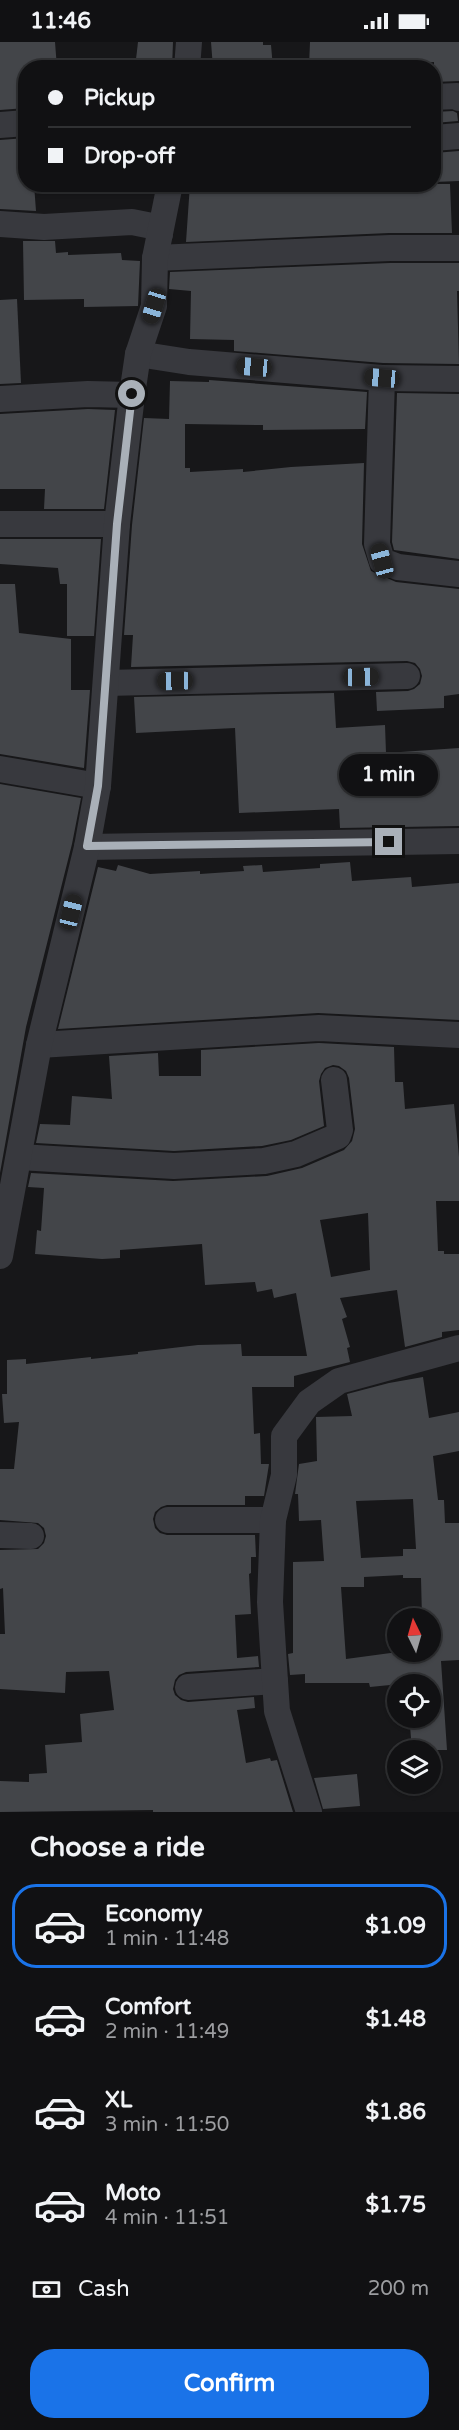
<!DOCTYPE html>
<meta charset="utf-8">
<style>
body{margin:0;font-family:"Varela Round",sans-serif;background:#1a1a1c;color:#f1f3f6;height:100vh;display:flex;flex-direction:column;font-size:22px;white-space:nowrap}
*{box-sizing:border-box;margin:0}
p{font-size:20px;color:#9c9da0}
.icon{flex:none;width:33px;height:33px;fill:none;stroke:currentColor;stroke-width:2;stroke-linecap:round;stroke-linejoin:round}
.map{position:relative;height:1770px;overflow:hidden}
.details{display:flex;flex-direction:column;background:#111113;flex:1}
.details>*{flex:none}
.top-card{position:absolute;left:18px;top:18px;width:423px;height:132px;border-radius:24px;box-shadow:0 2px 4px #0004,0 0 0 2px #303133;display:grid;align-content:center;height:132px;padding:0 30px;background:#111113}
.needle{width:39px;rotate:355deg}
.buttons{position:absolute;left:387px;top:1566px;display:grid;gap:12px}
.buttons a{display:grid;place-items:center;width:54px;height:54px;border-radius:50%;background:#111113;box-shadow:0 2px 4px #0004,0 0 0 2px #303133;font-size:30px}
.end{position:absolute;width:27px;height:27px;margin:-14px;border:8px solid #a9b0b8;background:#111;box-shadow:0 0 0 3px #111}
.from{border-radius:50%}
.bubble{position:absolute;height:42px;border-radius:21px;background:#111113;box-shadow:0 2px 4px #0004,0 0 0 2px #303133;font-size:20px;font-weight:800;line-height:42px;text-align:center}
.car{position:absolute;width:18px;height:36px;margin:-18px -9px;border-radius:8px;box-shadow:0 0 4px 2px #0007;background:linear-gradient(#222 24%,#8ab4d8 0 40%,#222 0 76%,#8ab4d8 0 86%,#222 0)}
.top-card b{display:flex;align-items:center;gap:21px;height:57px;font-size:22px}
.top-card b+b{border-top:2px solid #303133}
.top-card i{width:15px;height:15px;background:#f1f3f6}
ul{padding:0;list-style:none}
li{display:flex;align-items:center;gap:18px;height:84px;margin:0 12px 9px;padding:0 18px;border:3px solid transparent;border-radius:24px}
li div{flex:1}
li b{display:block;font-size:22px}
li em{font-style:normal;font-weight:800}
li.selected{border-color:#1a73e8}
li>.icon{width:54px;height:54px;stroke-width:1.5}
h2{padding:0 30px;font-size:27px;line-height:72px}
.pay{display:flex;align-items:center;gap:15px;height:66px;padding:0 30px;font-size:22px}
.pay p{margin-inline-start:auto}
.action{display:flex;gap:12px;margin-top:auto;padding:12px 30px}
.action a{flex:1;height:69px;border-radius:24px;background:#1a73e8;color:#fff;font-size:24px;font-weight:800;line-height:69px;text-align:center}
.status{display:flex;justify-content:space-between;align-items:center;height:42px;padding:0 30px;background:#111113;direction:ltr}
.status svg{height:16px;fill:currentColor}
.map>svg:first-child{display:block}
.building{fill:#434549;fill-rule:evenodd}
.lines{fill:none;stroke-linecap:round;stroke-linejoin:round}
.minor{stroke:#38393e;stroke-width:26}
.route{stroke:#a9b0b8;stroke-width:8}
</style>
<div class="status"><b>11:46</b><svg viewBox="0 0 49 12"><path d="M0 12V9h3v3zM5 12V6h3v6zM10 12V3h3v9zM15 12V0h3v12zM26 1h20v11H26zM47 4h2v5h-2z"/></svg></div>
<div class="map">
<svg width="459" height="1770" viewBox="0 0 459 1770">
<rect width="100%" height="100%" fill="#171719"/>
<g class="building">
<polygon points="0,0 55,0 57,26 26,26 26,66 0,68"/>
<polygon points="138,0 173,0 172,26 135,26"/>
<polygon points="211,0 263,0 263,3 271,3 273,26 213,26"/>
<polygon points="310,0 459,0 459,39 434,40 434,20 350,26 309,24"/>
<polygon points="453,69 457,71 458,79 434,81 434,70"/>
<polygon points="26,96 26,142 34,142 36,169 0,167 0,98"/>
<polygon points="459,109 459,139 434,140 434,111"/>
<polygon points="190,142 450,142 452,191 389,191 186,200"/>
<polygon points="23,199 55,199 56,211 68,210 68,213 121,211 122,218 140,219 138,264 84,265 84,257 24,258"/>
<polygon points="390,221 459,221 459,249 457,249 459,322 383,321 234,309 234,298 190,297 191,249 169,247 170,230"/>
<polygon points="17,257 21,341 0,342 0,258"/>
<polygon points="209,338 367,350 365,387 263,388 263,383 185,382 185,426 190,426 190,430 243,427 243,430 291,425 364,421 362,502 371,529 396,540 459,547 459,652 444,654 444,666 377,669 376,650 408,649 414,647 420,642 422,634 420,627 415,621 407,619 131,625 133,593 124,593 132,483 144,376 169,377 170,339 209,340"/>
<polygon points="397,351 459,352 459,517 394,508 392,500"/>
<polygon points="88,367 115,368 104,467 44,467 45,447 0,447 0,372"/>
<polygon points="0,497 101,497 94,594 67,594 67,542 60,542 58,526 0,522"/>
<polygon points="0,542 15,542 19,591 71,597 71,648 90,648 84,726 0,712"/>
<polygon points="334,651 336,686 385,683 386,711 459,706 459,784 340,786 339,767 239,771 235,686 136,691 134,655"/>
<polygon points="0,742 81,756 72,802 26,985 0,1131"/>
<polygon points="350,820 352,839 411,835 412,845 459,841 459,978 318,971 58,987 98,825 116,829 118,823 150,832 200,829 200,832 244,829 243,824 262,823 263,830 320,826 320,822"/>
<path d="M 319,1001 L 394,1005 L 395,1040 L 403,1040 L 405,1067 L 454,1062 L 459,1115 L 459,1159 L 436,1159 L 438,1209 L 444,1209 L 444,1212 L 459,1212 L 459,1288 L 442,1290 L 442,1295 L 405,1305 L 397,1248 L 340,1256 L 347,1275 L 342,1277 L 350,1305 L 347,1306 L 350,1320 L 294,1334 L 294,1345 L 252,1345 L 254,1392 L 260,1391 L 261,1422 L 269,1422 L 264,1454 L 245,1454 L 245,1463 L 167,1463 L 161,1465 L 155,1470 L 153,1477 L 155,1486 L 160,1491 L 167,1493 L 255,1493 L 256,1515 L 251,1515 L 251,1531 L 249,1532 L 251,1572 L 235,1573 L 237,1616 L 258,1614 L 259,1625 L 186,1630 L 179,1633 L 175,1638 L 173,1647 L 175,1653 L 181,1658 L 188,1660 L 254,1655 L 255,1666 L 237,1668 L 246,1721 L 270,1716 L 271,1719 L 277,1718 L 293,1770 L 153,1770 L 153,1768 L 0,1770 L 0,1739 L 29,1740 L 29,1732 L 47,1731 L 45,1703 L 82,1700 L 80,1672 L 114,1668 L 109,1629 L 66,1630 L 65,1651 L 0,1647 L 0,1592 L 5,1592 L 3,1546 L 0,1547 L 0,1508 L 38,1507 L 44,1501 L 46,1494 L 44,1486 L 38,1481 L 0,1478 L 0,1427 L 14,1427 L 19,1380 L 4,1381 L 2,1352 L 7,1352 L 7,1318 L 26,1317 L 26,1322 L 91,1315 L 91,1317 L 138,1312 L 138,1310 L 198,1303 L 241,1302 L 242,1314 L 307,1314 L 296,1251 L 274,1256 L 272,1247 L 257,1250 L 255,1240 L 205,1243 L 202,1202 L 120,1208 L 120,1216 L 102,1217 L 35,1212 L 37,1188 L 41,1189 L 44,1146 L 28,1145 L 31,1131 L 173,1139 L 267,1134 L 302,1126 L 344,1108 L 352,1099 L 355,1087 L 349,1036 L 346,1029 L 339,1024 L 333,1023 L 325,1026 L 321,1032 L 319,1039 L 324,1084 L 291,1098 L 262,1104 L 174,1109 L 36,1101 L 40,1082 L 70,1083 L 72,1054 L 112,1057 L 109,1014 L 158,1011 L 159,1034 L 201,1034 L 201,1008 ZM 368,1171 L 370,1228 L 331,1235 L 320,1178 Z"/>
<path d="M 423,1335 L 429,1376 L 459,1370 L 459,1409 L 433,1414 L 438,1458 L 444,1458 L 445,1481 L 459,1481 L 459,1618 L 441,1619 L 447,1708 L 412,1708 L 410,1684 L 403,1685 L 403,1676 L 430,1676 L 430,1642 L 400,1642 L 370,1645 L 369,1641 L 305,1641 L 305,1632 L 290,1633 L 288,1612 L 293,1611 L 293,1520 L 324,1519 L 321,1478 L 299,1479 L 298,1452 L 295,1452 L 299,1422 L 317,1419 L 316,1375 L 352,1374 L 347,1352 L 389,1341 ZM 413,1457 L 416,1507 L 403,1507 L 403,1514 L 361,1516 L 356,1459 ZM 403,1533 L 403,1536 L 421,1536 L 422,1576 L 430,1576 L 430,1610 L 398,1610 L 346,1617 L 341,1545 L 364,1545 L 364,1535 Z"/>
<polygon points="357,1732 360,1764 323,1767 314,1736"/>
</g>
<g class="lines">
<g class="minor">
<polyline points="187,26 189,0"/>
<polyline points="434,55 457,54 459,56"/>
<polyline points="0,83 26,81"/>
<polyline points="434,96 459,94"/>
<polyline points="0,182 44,185 132,180 152,184 160,192"/>
<polyline points="155,216 390,206 459,206"/>
<polyline points="138,312 189,320 382,336 377,502 382,519 398,525 459,532"/>
<polyline points="382,336 459,337"/>
<polyline points="0,357 88,352 132,353"/>
<polyline points="0,482 117,482"/>
<polyline points="106,641 407,634"/>
<polyline points="0,727 98,744"/>
<polyline points="87,805 459,799"/>
<polyline points="39,1003 319,986 459,993"/>
<polyline points="19,1115 174,1124 264,1119 296,1112 338,1094 340,1088 334,1038"/>
<polyline points="0,1214 39,1003 87,805 98,744 117,482 132,353 138,312 154,264 155,216 170,142"/>
<polyline points="168,1478 273,1478"/>
<polyline points="0,1493 31,1494"/>
<polyline points="188,1645 275,1639"/>
<polyline points="309,1770 277,1669 275,1639 270,1560 273,1478 284,1433 284,1394 309,1360 339,1339 459,1306"/>
</g>
</g>
<g class="lines">
<polyline class="route" points="132,352 117,482 98,744 87,804 389,800"/>
</g>
</svg>
<div class="buttons">
<a><svg class="needle" viewBox="-14 -14 28 28"><path d="M0-13l5 13h-10z" fill="#e53935"/><path d="M0 13l5-13h-10z" fill="#9c9da0"/></svg></a>
<a><svg class="icon" aria-label="locate" viewBox="0 0 24 24"><circle cx="12" cy="12" r="6"/><path d="M12 2v4M12 18v4M2 12h4M18 12h4"/></svg></a>
<a><svg class="icon" aria-label="layers" viewBox="0 0 24 24"><path d="M12 4l9 5-9 5-9-5zM3 14l9 5 9-5"/></svg></a>
</div>
<i class="end from" style="left:132px;top:352px"></i>
<i class="end" style="left:389px;top:800px"></i>
<div class="bubble" style="left:339px;top:712px;width:99px">1 min</div>
<i class="car" style="left:154px;top:264px;rotate:197deg"></i>
<i class="car" style="left:254px;top:325px;rotate:275deg"></i>
<i class="car" style="left:382px;top:336px;rotate:275deg"></i>
<i class="car" style="left:382px;top:519px;rotate:345deg"></i>
<i class="car" style="left:361px;top:635px;rotate:89deg"></i>
<i class="car" style="left:175px;top:639px;rotate:269deg"></i>
<i class="car" style="left:71px;top:870px;rotate:14deg"></i>
<div class="top-card">
<b><i class="from"></i>Pickup</b>
<b><i></i>Drop-off</b>
</div>
</div>
<section class="details">
<h2>Choose a ride</h2>
<ul>
<li class="selected"><svg class="icon" aria-label="car" viewBox="0 0 24 24"><path d="M5 17H2v-5l4-1 3-4h7l3 4 3 1v5h-3M9 17h6M6 11h13"/><circle cx="7" cy="17" r="2"/><circle cx="17" cy="17" r="2"/></svg><div><b>Economy</b><p>1 min · 11:48</p></div><em>$1.09</em></li>
<li><svg class="icon" aria-label="car" viewBox="0 0 24 24"><path d="M5 17H2v-5l4-1 3-4h7l3 4 3 1v5h-3M9 17h6M6 11h13"/><circle cx="7" cy="17" r="2"/><circle cx="17" cy="17" r="2"/></svg><div><b>Comfort</b><p>2 min · 11:49</p></div><em>$1.48</em></li>
<li><svg class="icon" aria-label="car" viewBox="0 0 24 24"><path d="M5 17H2v-5l4-1 3-4h7l3 4 3 1v5h-3M9 17h6M6 11h13"/><circle cx="7" cy="17" r="2"/><circle cx="17" cy="17" r="2"/></svg><div><b>XL</b><p>3 min · 11:50</p></div><em>$1.86</em></li>
<li><svg class="icon" aria-label="car" viewBox="0 0 24 24"><path d="M5 17H2v-5l4-1 3-4h7l3 4 3 1v5h-3M9 17h6M6 11h13"/><circle cx="7" cy="17" r="2"/><circle cx="17" cy="17" r="2"/></svg><div><b>Moto</b><p>4 min · 11:51</p></div><em>$1.75</em></li>
</ul>
<div class="pay"><svg class="icon" aria-label="cash" viewBox="0 0 24 24"><path d="M3 7h18v10H3z"/><circle cx="12" cy="12" r="2"/></svg>Cash<p>200 m</p></div>
<div class="action"><a>Confirm</a></div>
</section>
